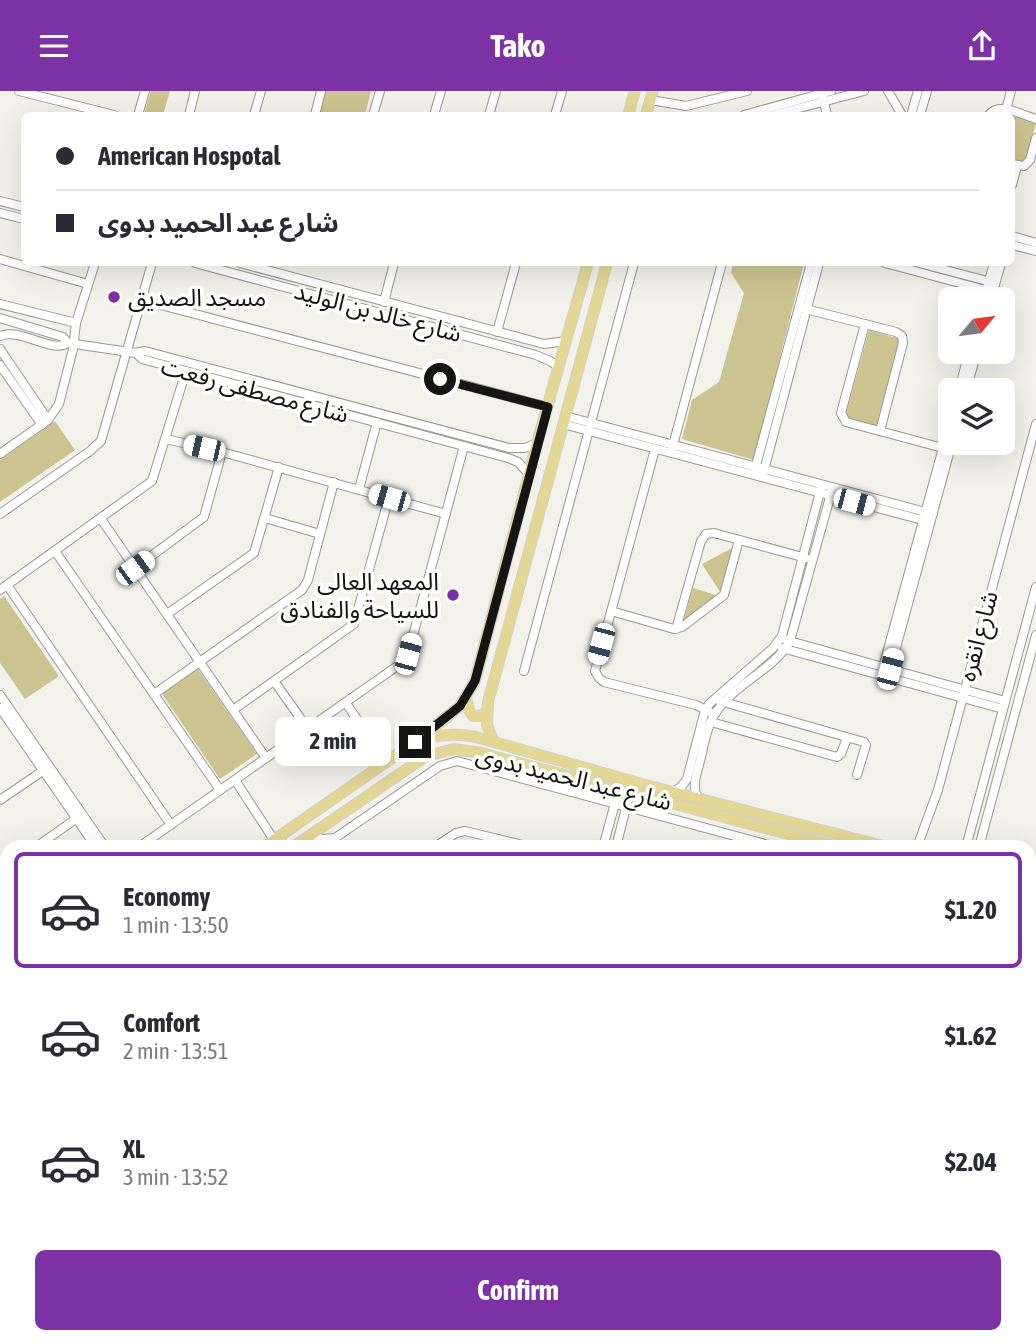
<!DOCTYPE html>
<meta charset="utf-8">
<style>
body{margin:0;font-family:"Asap Condensed","Noto Sans Arabic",sans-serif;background:#f2f2f3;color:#2b2b33;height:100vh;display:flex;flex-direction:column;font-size:26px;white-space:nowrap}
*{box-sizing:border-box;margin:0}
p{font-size:23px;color:#7c7c81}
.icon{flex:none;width:38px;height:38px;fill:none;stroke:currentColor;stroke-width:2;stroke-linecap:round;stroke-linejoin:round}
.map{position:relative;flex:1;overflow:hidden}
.sheet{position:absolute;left:0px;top:749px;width:1036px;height:504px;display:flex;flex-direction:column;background:#fff;border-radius:21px 21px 0 0;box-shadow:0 7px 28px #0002}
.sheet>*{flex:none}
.hud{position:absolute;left:21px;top:21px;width:994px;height:154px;border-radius:10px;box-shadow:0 7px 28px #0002;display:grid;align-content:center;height:154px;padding:0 35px;background:#fff}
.needle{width:46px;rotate:61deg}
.buttons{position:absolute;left:938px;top:196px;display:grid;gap:14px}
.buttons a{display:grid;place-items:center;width:77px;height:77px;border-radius:10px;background:#fff;box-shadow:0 7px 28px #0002;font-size:35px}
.end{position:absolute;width:32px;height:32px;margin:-16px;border:9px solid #151513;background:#fff;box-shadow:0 0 0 4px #fff}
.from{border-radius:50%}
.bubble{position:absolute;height:49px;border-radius:10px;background:#fff;box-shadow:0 7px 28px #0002;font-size:23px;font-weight:700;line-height:49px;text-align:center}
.car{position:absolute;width:21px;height:42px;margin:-21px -10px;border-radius:9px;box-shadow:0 0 5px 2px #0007;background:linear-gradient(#fff 24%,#345 0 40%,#fff 0 76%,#345 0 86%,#fff 0)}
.hud b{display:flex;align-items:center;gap:24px;height:66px;font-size:26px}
.hud b+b{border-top:2px solid #e1e1e2}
.hud i{width:18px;height:18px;background:#2b2b33}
ul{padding:12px 0 0;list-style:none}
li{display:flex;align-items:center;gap:21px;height:116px;margin:0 14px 10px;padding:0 21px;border:4px solid transparent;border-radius:10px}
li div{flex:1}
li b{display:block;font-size:26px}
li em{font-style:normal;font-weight:700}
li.active{border-color:#7c32a5}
li>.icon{width:63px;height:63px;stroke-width:1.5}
.primary-button{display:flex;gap:14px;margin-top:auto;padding:14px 35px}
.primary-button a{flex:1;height:80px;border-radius:10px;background:#7c32a5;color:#fff;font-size:28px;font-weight:700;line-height:80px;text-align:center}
header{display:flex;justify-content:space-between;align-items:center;height:91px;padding:0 35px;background:#7c32a5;color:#fff;font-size:32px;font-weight:700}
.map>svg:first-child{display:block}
.built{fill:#e7e5d7}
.green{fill:#ccc490}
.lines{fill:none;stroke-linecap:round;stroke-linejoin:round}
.minor-casing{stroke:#999893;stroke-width:10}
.major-casing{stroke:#d0d0d0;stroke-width:12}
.minor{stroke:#fff;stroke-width:8}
.major{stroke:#e3d893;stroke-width:10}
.route{stroke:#151513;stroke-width:9}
.poi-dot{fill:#7c32a5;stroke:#fffffc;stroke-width:2.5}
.labels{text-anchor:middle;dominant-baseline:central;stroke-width:7;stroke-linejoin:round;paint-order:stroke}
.poi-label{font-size:24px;fill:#151513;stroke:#fffffc;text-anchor:start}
.street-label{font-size:24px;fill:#151513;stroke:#fffffc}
</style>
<header><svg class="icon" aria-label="menu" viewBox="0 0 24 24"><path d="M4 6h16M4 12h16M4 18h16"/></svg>Tako<svg class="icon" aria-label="share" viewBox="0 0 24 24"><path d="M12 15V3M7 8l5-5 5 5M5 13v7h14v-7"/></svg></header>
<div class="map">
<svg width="1036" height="1253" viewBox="0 0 1036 1253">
<rect width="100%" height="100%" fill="#f2f2eb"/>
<polygon class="built" points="1036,937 1036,1253 113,1253 116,1246 1029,1246 1029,948"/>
<g class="green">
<polygon points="151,0 170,0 163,24 144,24"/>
<polygon points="325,0 371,0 365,24 319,24"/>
<polygon points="1012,25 1036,32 1025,73 1012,69"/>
<polygon points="733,172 804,172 754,369 682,348 692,309 719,291 744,202 731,182"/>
<polygon points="869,239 900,248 876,335 845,326"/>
<polygon points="55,330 75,359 0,411 0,369"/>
<polygon points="732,457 734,457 720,501 702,473"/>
<polygon points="693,497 719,505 684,529"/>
<polygon points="4,505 59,585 25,608 0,572 0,508"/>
<polygon points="198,578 257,663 220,688 162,603"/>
<polygon points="0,1092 7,1094 7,1173 0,1183"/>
</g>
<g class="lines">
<defs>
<g id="minor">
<polyline points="19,0 114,24"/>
<polyline points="888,0 902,24"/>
<polyline points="823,7 827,24"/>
<polyline points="651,9 686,15 747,0"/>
<polyline points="1006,19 1011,0"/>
<polyline points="138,24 145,0"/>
<polyline points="189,24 195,0"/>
<polyline points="254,24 261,0"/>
<polyline points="315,24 321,0"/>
<polyline points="373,24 380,0"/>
<polyline points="434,24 441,0"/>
<polyline points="489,24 496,0"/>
<polyline points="555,24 562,0"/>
<polyline points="744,24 831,0"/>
<polyline points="773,24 864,0"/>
<polyline points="911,24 918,0"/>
<polyline points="920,24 927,0"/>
<path d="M 989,24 C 998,10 1022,24 1036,28"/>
<polyline points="1012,73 1024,75 1030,69 1036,47"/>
<polyline points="1012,94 1017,75"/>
<polyline points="0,110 24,116"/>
<polyline points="0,122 24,128"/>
<polyline points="1012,145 1036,152"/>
<polyline points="1012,154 1036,160"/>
<polyline points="0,168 88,193"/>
<polyline points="195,172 536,264 550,270 559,276"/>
<polyline points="240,172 544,253 566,250"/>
<polyline points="885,172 993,201"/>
<polyline points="919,172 995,192"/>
<polyline points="984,208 994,172"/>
<polyline points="991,208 1001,172"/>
<polyline points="142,209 548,316"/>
<polyline points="384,211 394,172"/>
<polyline points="0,213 76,232"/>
<polyline points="802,217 896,241 902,245 903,252 880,340"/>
<polyline points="0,227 63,246 68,252"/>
<polyline points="865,233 841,322 846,331 943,357"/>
<polyline points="497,241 516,172"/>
<path d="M 0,245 C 20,236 51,263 68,252 L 136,262 L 145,260 L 509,357 L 525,357 L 537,352"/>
<polyline points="0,258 48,329"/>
<polyline points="136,262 142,268 508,367 518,371 529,383"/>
<polyline points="0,274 42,334"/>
<polyline points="959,299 969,261"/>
<polyline points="966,299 977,261"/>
<polyline points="565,325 933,423"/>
<polyline points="563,333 930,431"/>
<polyline points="166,348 222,361 446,423"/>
<polyline points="655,358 595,580 599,587 604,591 696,614 714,623"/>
<polyline points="672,358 722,172"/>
<polyline points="0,363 48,329 59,313 73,258 76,232 95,172"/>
<polyline points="755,378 811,172"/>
<polyline points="763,383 819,172"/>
<polyline points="359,398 377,331"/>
<polyline points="0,423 90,360 101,350 152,172"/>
<polyline points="265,427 320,443"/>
<polyline points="101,428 266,667"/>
<polyline points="55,460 220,699"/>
<polyline points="135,477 204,426 222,361"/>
<polyline points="7,494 171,734"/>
<polyline points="0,499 152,390 186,280"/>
<polyline points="611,520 674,538 682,536 724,504 739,449"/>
<polyline points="167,523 254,462 279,376"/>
<polyline points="676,538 701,450 706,443 714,442 806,467"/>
<polyline points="786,549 1005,610"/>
<polyline points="782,557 1003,618"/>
<polyline points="524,580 634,172"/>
<polyline points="881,584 950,331"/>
<polyline points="888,586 952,352"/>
<polyline points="274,590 308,638"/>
<polyline points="154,603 302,499 308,489 334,391"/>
<polyline points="0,604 105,756"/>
<polyline points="720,610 864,651 866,654 857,684"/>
<polyline points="346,612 386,671"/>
<polyline points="0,617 96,756"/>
<polyline points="233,619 354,533 389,406"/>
<polyline points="711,631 837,666 841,663 847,647"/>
<polyline points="235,689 274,749"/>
<polyline points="672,701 681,696 687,688 704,623 709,613 773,557 782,545 821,397"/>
<path d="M 698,707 C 691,695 697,683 700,670 C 704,655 706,636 715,623 C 733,593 773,580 790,550 L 832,399"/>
<polyline points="0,709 47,677"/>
<polyline points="312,743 321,748 335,747 440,675 457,670 776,756"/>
<polyline points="278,746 285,756"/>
<polyline points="36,756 80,725"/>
<polyline points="139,756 403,571 408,563 464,355"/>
<polyline points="435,756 456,742 465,740 531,756"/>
<polyline points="603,756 619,698"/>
<polyline points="616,756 630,701"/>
<polyline points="917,756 938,699 1036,333"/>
<polyline points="966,756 1036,496"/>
<polyline points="979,756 1036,544"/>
<polyline points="0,781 7,776"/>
<polyline points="0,856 7,851"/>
</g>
<g id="major">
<polyline points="628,24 635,0"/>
<polyline points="646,24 653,0"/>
<polyline points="466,607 469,619 473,625 480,625 486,621"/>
<polyline points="422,646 460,615 475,590 537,352 588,172"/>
<polyline points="494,651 487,634 488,611 607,172"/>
<path d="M 264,756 L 415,651 C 436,643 455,642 476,646 L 642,693 L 887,756"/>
<polyline points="293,756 426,665 454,658 481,662 838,756"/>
<polyline points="1029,790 1036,789"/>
<polyline points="1029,823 1036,813"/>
<polyline points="1029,855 1036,844"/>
<polyline points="1029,888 1036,878"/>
<polyline points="1029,913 1036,902"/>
<polyline points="0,934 7,930"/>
<polyline points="0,949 7,944"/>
<polyline points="0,1016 7,1015"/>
<polyline points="0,1032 7,1030"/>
<polyline points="0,1081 7,1083"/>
<polyline points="0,1236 7,1218"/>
<polyline points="47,1253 51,1246"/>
</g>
</defs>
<use href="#minor" class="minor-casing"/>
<use href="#major" class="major-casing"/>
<use href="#minor" class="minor"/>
<use href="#major" class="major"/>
</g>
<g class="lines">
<polyline class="route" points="415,651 460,615 475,590 548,316 440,288"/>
</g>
<g class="poi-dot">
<circle cx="114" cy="206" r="7"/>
<circle cx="453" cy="504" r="7"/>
</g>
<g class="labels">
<g class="poi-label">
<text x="128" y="206">مسجد الصديق</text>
<text x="439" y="490" text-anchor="end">المعهد العالى<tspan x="439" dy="28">للسياحة والفنادق</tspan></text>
</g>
<g class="street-label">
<text transform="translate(378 221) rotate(15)">شارع خالد بن الوليد</text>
<text transform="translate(255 299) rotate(15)">شارع مصطفى رفعت</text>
<text transform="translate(978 545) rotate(-75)">شارع انقره</text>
<text transform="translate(574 687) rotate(14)">شارع عبد الحميد بدوى</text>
</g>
</g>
</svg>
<div class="buttons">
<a><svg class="needle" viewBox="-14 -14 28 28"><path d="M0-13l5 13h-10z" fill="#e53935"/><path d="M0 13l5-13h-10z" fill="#7c7c81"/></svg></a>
<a><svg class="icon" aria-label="layers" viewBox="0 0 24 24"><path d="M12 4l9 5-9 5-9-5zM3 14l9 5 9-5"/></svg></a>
</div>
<i class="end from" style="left:440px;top:288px"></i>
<i class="end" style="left:415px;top:651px"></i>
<div class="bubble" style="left:275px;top:626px;width:116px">2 min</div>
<i class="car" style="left:204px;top:357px;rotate:283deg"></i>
<i class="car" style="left:389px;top:407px;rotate:286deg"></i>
<i class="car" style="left:854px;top:411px;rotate:105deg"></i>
<i class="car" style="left:135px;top:477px;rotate:54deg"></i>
<i class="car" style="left:601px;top:553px;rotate:195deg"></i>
<i class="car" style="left:408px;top:563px;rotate:15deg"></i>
<i class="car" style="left:890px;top:578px;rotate:15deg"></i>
<div class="hud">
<b><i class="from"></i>American Hospotal</b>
<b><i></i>شارع عبد الحميد بدوى</b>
</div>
<section class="sheet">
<ul>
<li class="active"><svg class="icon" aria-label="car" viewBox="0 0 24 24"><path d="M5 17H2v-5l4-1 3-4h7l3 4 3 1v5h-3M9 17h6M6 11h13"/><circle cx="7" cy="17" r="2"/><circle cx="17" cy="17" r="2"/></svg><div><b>Economy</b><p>1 min · 13:50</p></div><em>$1.20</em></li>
<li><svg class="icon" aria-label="car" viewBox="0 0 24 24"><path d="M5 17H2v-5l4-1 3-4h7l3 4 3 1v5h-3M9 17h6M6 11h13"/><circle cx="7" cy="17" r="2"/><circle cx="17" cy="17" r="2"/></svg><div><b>Comfort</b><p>2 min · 13:51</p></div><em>$1.62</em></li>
<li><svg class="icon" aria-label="car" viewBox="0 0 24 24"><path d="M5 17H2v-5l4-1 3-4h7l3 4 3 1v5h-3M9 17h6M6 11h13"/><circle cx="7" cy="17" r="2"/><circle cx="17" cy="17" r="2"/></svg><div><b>XL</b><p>3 min · 13:52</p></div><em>$2.04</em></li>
</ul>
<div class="primary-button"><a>Confirm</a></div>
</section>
</div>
